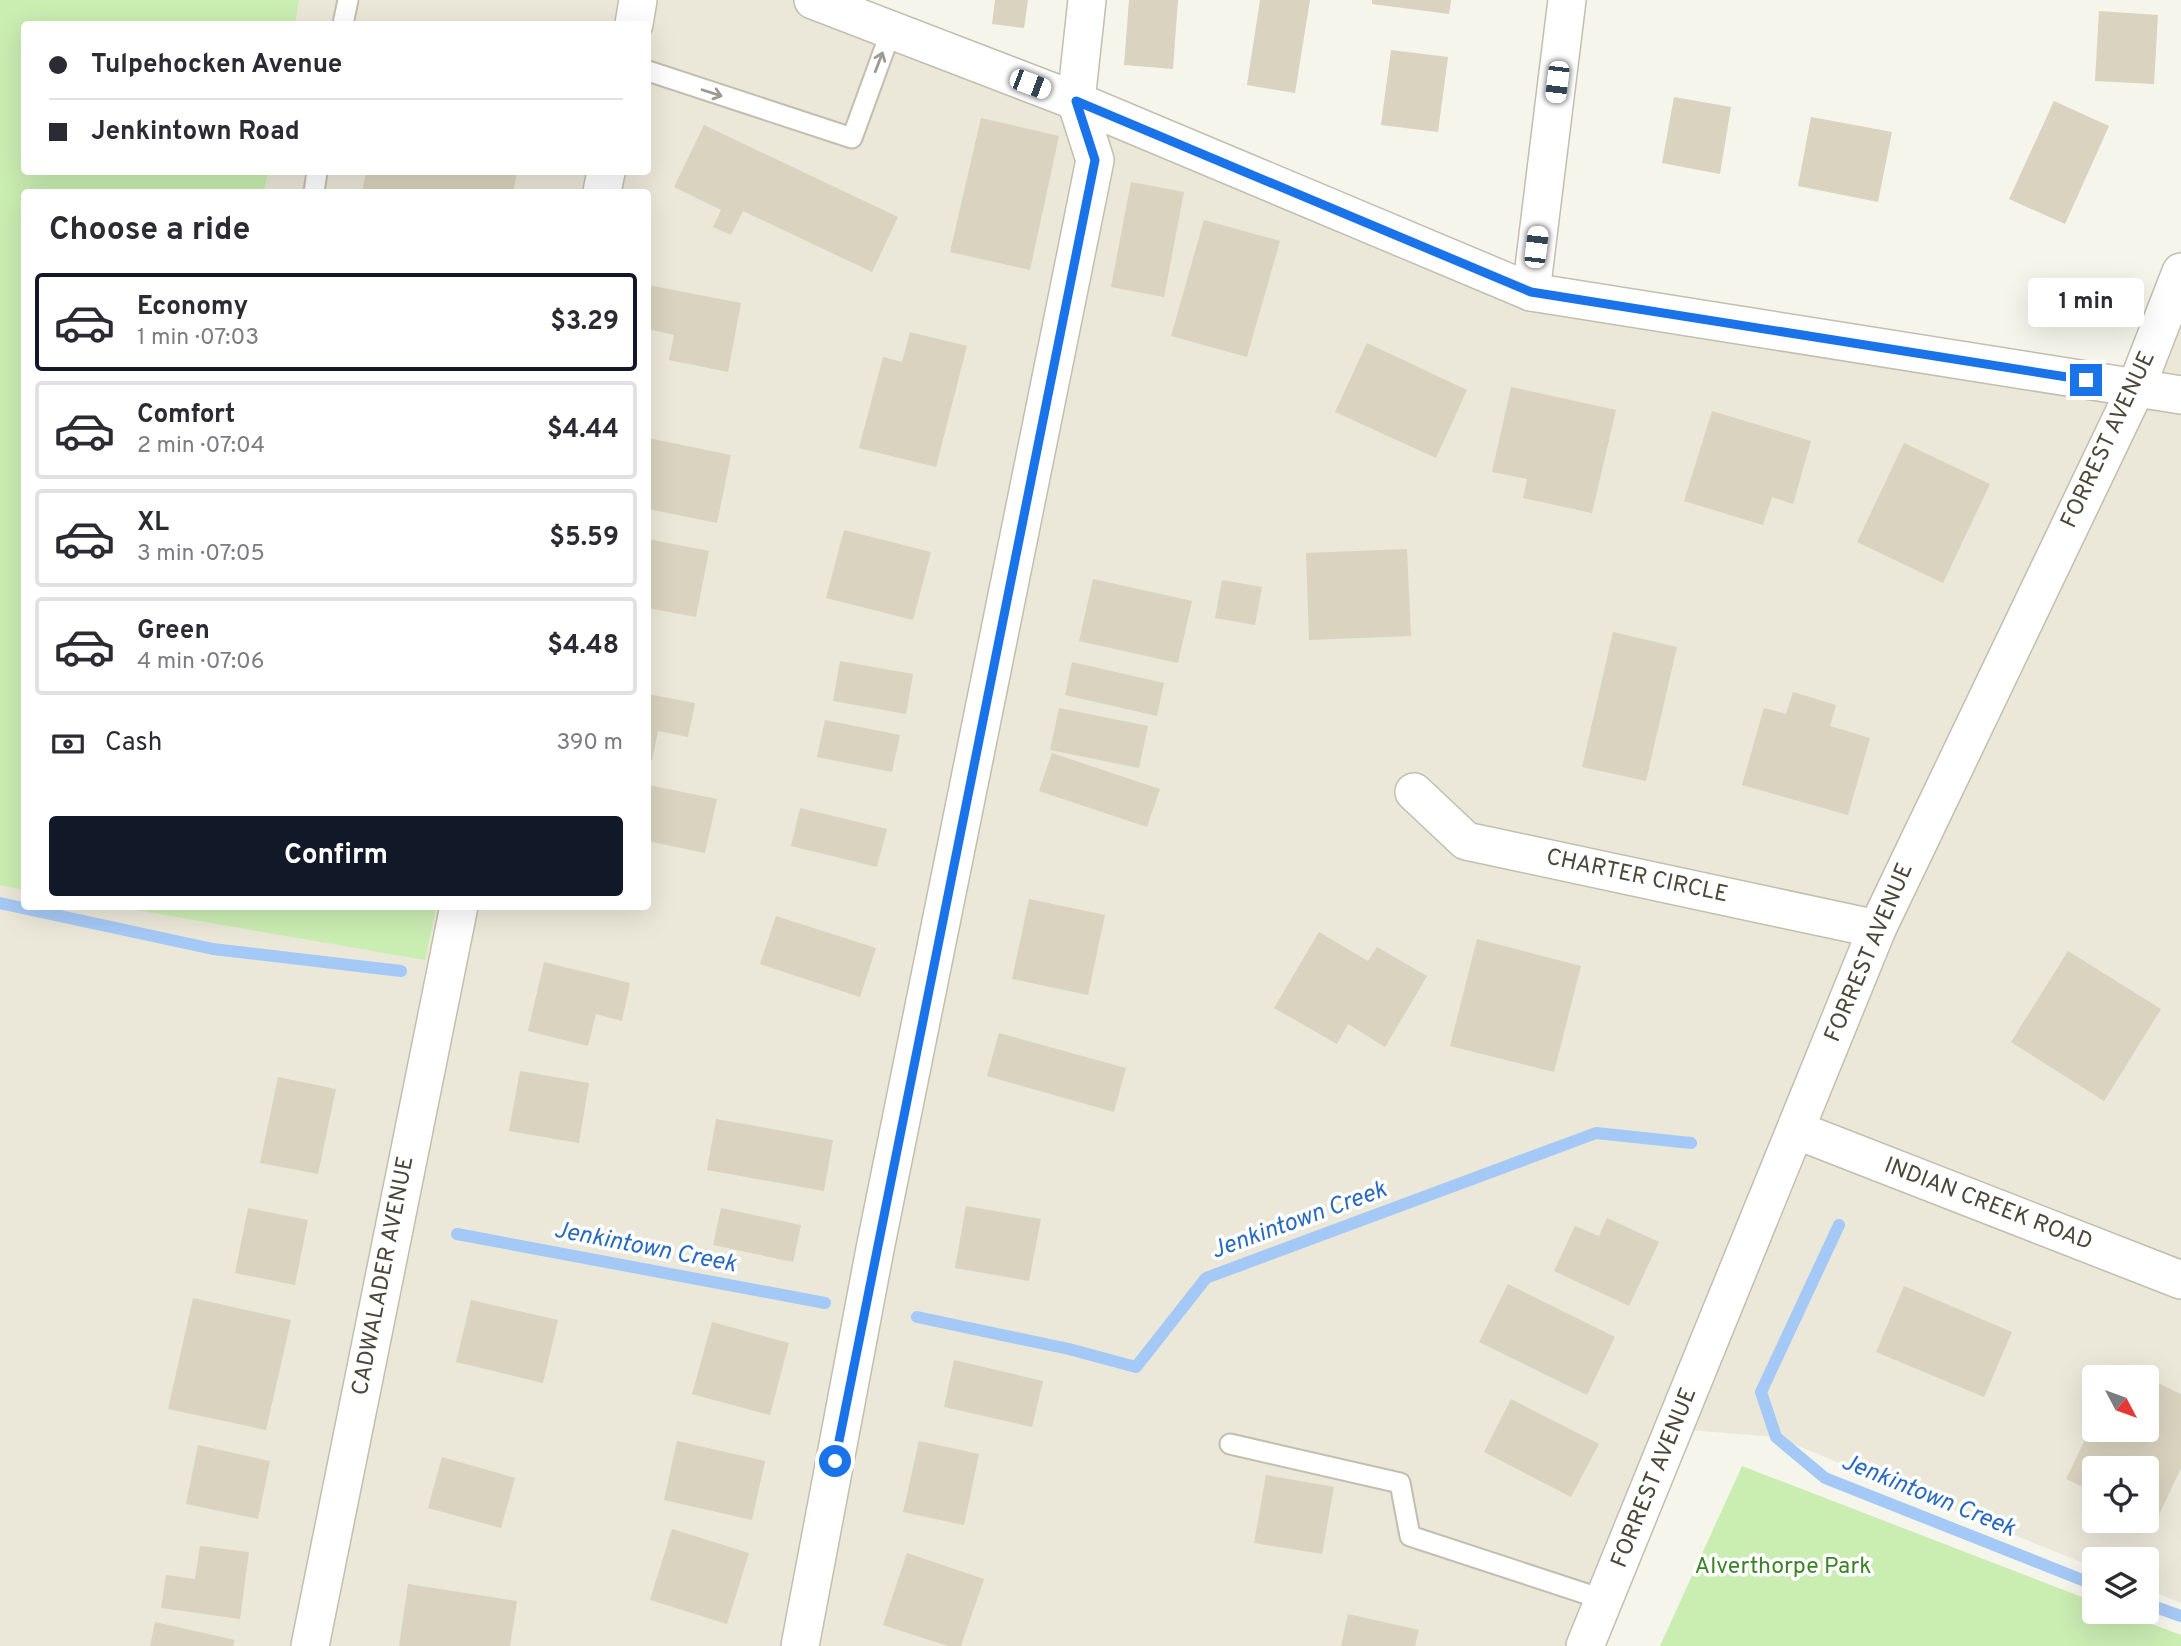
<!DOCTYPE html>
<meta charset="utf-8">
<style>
body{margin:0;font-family:Overpass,sans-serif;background:#f2f2f3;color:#2b2b33;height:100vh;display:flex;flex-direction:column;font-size:26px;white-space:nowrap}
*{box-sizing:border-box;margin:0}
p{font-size:23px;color:#7c7c81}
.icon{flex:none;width:38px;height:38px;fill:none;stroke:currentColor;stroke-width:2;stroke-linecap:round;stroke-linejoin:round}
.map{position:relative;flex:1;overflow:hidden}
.details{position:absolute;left:21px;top:189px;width:630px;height:721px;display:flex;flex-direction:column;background:#fff;border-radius:7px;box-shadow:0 7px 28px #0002}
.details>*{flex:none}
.hud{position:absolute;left:21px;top:21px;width:630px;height:154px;border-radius:7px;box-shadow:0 7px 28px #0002;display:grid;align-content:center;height:154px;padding:0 28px;background:#fff}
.needle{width:46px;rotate:131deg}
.buttons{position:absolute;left:2082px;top:1365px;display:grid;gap:14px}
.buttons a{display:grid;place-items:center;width:77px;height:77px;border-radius:7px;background:#fff;box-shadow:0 7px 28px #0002;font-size:35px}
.end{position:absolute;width:32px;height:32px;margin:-16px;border:9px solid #1a73e8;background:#fff;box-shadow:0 0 0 4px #fff}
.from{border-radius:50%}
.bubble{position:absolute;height:49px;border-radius:7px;background:#fff;box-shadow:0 7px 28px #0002;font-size:23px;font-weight:700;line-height:49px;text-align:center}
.car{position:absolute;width:21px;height:42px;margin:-21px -10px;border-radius:9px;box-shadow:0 0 5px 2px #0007;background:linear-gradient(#fff 24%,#345 0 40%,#fff 0 76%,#345 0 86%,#fff 0)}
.hud b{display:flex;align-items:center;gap:24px;height:66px;font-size:26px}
.hud b+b{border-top:2px solid #e1e1e2}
.hud i{width:18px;height:18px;background:#2b2b33}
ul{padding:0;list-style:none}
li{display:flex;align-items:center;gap:21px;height:98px;margin:0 14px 10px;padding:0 14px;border:4px solid #e1e1e2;border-radius:7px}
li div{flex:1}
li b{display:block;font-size:26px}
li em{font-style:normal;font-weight:700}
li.active{border-color:#111827}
li>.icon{width:63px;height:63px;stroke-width:1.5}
h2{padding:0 28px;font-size:32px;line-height:84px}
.pay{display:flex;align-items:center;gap:18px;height:77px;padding:0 28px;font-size:26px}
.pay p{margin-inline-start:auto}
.cta{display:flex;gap:14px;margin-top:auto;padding:14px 28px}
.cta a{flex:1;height:80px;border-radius:7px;background:#111827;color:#fff;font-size:28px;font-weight:700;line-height:80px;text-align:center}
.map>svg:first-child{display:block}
.residential{fill:#ebe8d9;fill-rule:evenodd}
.green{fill:#caedb2}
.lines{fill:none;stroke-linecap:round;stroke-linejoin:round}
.stream{stroke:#a5c9f6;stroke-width:12}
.building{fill:#d9d3bf}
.lane-casing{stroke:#c3bead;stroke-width:23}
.street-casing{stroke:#c3bead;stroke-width:40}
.lane{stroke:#fff;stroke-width:19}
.street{stroke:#fff;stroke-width:37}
.oneway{stroke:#9d9a92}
.route{stroke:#1a73e8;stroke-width:9}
.labels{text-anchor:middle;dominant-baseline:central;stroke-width:7;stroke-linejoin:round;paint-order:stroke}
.street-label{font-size:23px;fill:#4c4738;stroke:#fff}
.park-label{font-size:23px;fill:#3b8326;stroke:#fff}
.water-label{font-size:24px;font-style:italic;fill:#286ac1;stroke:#fff}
</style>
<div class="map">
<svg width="2181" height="1646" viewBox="0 0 2181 1646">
<rect width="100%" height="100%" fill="#f6f5eb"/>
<path class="residential" d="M 0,0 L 813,0 L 1531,292 L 2123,385 L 2181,249 L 2181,1603 L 2147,1589 L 2147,1559 L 2095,1559 L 2095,1568 L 1776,1437 L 1675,1429 L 1585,1646 L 0,1646 ZM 24,24 L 648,24 L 648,172 L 24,172 ZM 24,192 L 648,192 L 648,906 L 24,906 ZM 2095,1377 L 2147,1377 L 2147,1430 L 2095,1430 ZM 2095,1468 L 2147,1468 L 2147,1521 L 2095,1521 Z"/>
<g class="green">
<polygon points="0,0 299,0 295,24 24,24 24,172 268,172 264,192 24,192 24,890 0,885"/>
<polygon points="119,907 436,906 436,907 425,960"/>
<polygon points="1742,1466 2095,1602 2095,1612 2120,1612 2181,1635 2181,1646 1660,1646"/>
</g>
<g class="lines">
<g class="stream">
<polyline points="0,903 213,949 401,971"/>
<polyline points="1839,1225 1761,1392 1776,1437 1825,1478 2095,1585"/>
<polyline points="457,1234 825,1303"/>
<polyline points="917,1317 1069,1349 1136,1367 1206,1278 1596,1133 1691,1143"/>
<polyline points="2147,1604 2181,1616"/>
</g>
</g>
<g class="building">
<polygon points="995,0 1028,0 1024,28 992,24"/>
<polygon points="1129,0 1178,0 1173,69 1124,65"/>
<polygon points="1260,0 1310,0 1295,93 1247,85"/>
<polygon points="1372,0 1451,0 1449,14 1372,4"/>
<polygon points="2099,11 2158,15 2154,84 2095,81"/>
<polygon points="1391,50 1448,57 1438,132 1381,125"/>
<polygon points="1674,97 1731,107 1720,174 1662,163"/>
<polygon points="2054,101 2109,126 2065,224 2009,199"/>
<polygon points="1811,117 1892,132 1878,202 1798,186"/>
<polygon points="981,118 1059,136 1030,270 950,252"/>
<polygon points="704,125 898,217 872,272 743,211 731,235 713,227 721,210 674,187"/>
<polygon points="366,172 517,172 513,192 362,192"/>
<polygon points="1131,182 1184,192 1164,297 1111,287"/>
<polygon points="1204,220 1280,241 1247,357 1171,336"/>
<polygon points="648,285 741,303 728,372 669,360 674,335 648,329"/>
<polygon points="910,332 967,346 936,467 859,448 883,357 902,362"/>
<polygon points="1367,343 1467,390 1436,458 1335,412"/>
<polygon points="1511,387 1616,410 1592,513 1523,498 1527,479 1492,472"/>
<polygon points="1712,411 1811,441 1793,504 1772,497 1763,525 1684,501"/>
<polygon points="648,438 731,455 717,523 648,509"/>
<polygon points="1904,443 1990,484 1943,583 1857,542"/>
<polygon points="844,530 931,552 913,620 826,598"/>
<polygon points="648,539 709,551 696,617 648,608"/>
<polygon points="1407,549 1411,636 1309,640 1306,553"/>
<polygon points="1093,579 1192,601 1178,663 1079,641"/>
<polygon points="1222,580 1262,587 1255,625 1215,618"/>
<polygon points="1613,632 1677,647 1646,781 1582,767"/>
<polygon points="840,661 913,674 906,714 833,701"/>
<polygon points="1072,662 1164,683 1157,716 1065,695"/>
<polygon points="1793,692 1836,705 1830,726 1870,738 1848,815 1742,785 1764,708 1786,714"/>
<polygon points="648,694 695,703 688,737 658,731 652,760 648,759"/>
<polygon points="1059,708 1148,726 1139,768 1050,750"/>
<polygon points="825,720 900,735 892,772 817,757"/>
<polygon points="1052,753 1160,789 1147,827 1039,791"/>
<polygon points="648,785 717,799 705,853 648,841"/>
<polygon points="800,808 887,829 877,867 791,846"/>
<polygon points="1029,899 1105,915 1088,995 1012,979"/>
<polygon points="776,916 876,948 860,997 760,964"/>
<polygon points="1319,932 1368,961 1377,947 1427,976 1385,1047 1348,1024 1337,1044 1274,1008"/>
<polygon points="1477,939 1581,966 1554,1072 1450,1046"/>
<polygon points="2068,951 2161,1009 2104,1101 2011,1042"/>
<polygon points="544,962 630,983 622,1021 596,1014 588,1046 528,1031"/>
<polygon points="999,1033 1126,1068 1114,1112 987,1076"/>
<polygon points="520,1071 589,1083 579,1143 509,1131"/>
<polygon points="278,1077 336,1089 318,1174 260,1163"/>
<polygon points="716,1119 833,1140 824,1191 707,1170"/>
<polygon points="966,1206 1041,1219 1029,1281 955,1268"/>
<polygon points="248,1208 308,1220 295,1285 235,1273"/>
<polygon points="721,1208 801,1225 793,1262 713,1245"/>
<polygon points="1607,1218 1659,1242 1629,1306 1554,1271 1575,1226 1599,1236"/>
<polygon points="1508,1284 1615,1337 1587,1395 1479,1342"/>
<polygon points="1904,1286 2012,1332 1984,1397 1876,1352"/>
<polygon points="193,1298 291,1320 266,1430 168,1409"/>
<polygon points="471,1300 558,1320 543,1383 456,1362"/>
<polygon points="712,1322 789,1343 770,1415 692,1394"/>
<polygon points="954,1360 1043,1381 1032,1427 944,1407"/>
<polygon points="2120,1366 2145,1377 2114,1377"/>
<polygon points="2147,1378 2181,1394 2181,1468 2156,1521 2147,1517 2147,1468 2095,1468 2095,1493 2066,1479 2095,1419 2095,1430 2147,1430"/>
<polygon points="1511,1399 1599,1444 1571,1497 1484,1452"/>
<polygon points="677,1441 765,1461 752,1520 664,1500"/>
<polygon points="919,1441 979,1454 964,1525 903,1512"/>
<polygon points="198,1445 270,1461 258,1519 186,1504"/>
<polygon points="442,1457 515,1478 501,1528 428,1508"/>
<polygon points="1266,1475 1334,1487 1322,1554 1254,1543"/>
<polygon points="672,1529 749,1553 727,1624 650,1600"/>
<polygon points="200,1546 249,1552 240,1619 161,1608 166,1575 195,1579"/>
<polygon points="907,1553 984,1579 961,1646 948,1646 883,1625"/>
<polygon points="408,1584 517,1601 510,1646 399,1646"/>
<polygon points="1348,1614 1419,1630 1415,1646 1341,1646"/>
<polygon points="155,1622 235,1640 233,1646 150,1646"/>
</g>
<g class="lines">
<defs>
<g id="lane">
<polyline points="343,24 348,0"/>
<polyline points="648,71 852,138 891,31"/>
<polyline points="314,192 317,172"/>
<polyline points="1230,1444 1400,1483 1410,1536 1605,1600"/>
</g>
<g id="street">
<polyline points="813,0 1076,101 1531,292 2181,395"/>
<polyline points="634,24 638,0"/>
<polyline points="602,192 606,172"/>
<polyline points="1531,292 1567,0"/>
<polyline points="1414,792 1466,841 1877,929"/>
<polyline points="1796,1130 2181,1280"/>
<polyline points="310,1646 459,906"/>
<polyline points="800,1646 875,1249 1095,160 1076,101 1087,0"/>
<polyline points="1585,1646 1877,929 2136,388 2181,272"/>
</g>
</defs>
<use href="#lane" class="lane-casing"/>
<use href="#street" class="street-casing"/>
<use href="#lane" class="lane"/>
<use href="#street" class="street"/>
</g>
<defs><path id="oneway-shaft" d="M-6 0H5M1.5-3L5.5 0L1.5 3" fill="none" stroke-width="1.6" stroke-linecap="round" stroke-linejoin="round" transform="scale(1.75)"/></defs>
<g class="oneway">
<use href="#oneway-shaft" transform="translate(879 62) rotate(-69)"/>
<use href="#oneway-shaft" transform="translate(712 93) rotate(18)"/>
</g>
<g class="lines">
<polyline class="route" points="835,1461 1095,160 1076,101 1531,292 2086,380"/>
</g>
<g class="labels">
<g class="street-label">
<text transform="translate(2109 440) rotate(-65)">FORREST AVENUE</text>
<text transform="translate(1637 877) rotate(12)">CHARTER CIRCLE</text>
<text transform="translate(1870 953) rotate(-67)">FORREST AVENUE</text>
<text transform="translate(1988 1205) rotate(21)">INDIAN CREEK ROAD</text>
<text transform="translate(384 1276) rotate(-79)">CADWALADER AVENUE</text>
<text transform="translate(1655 1478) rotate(-68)">FORREST AVENUE</text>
</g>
<g class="park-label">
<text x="1783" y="1567">Alverthorpe Park</text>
</g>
<g class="water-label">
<text transform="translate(1299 1221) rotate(-20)">Jenkintown Creek</text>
<text transform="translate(645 1248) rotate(11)">Jenkintown Creek</text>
<text transform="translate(1928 1496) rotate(22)">Jenkintown Creek</text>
</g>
</g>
</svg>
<div class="buttons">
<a><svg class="needle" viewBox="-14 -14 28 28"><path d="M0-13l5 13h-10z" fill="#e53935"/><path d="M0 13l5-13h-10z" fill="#7c7c81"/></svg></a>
<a><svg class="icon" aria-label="locate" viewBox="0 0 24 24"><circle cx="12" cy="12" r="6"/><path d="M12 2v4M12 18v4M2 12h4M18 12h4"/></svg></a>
<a><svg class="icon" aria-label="layers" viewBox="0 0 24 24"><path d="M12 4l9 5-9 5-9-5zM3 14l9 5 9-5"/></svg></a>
</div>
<i class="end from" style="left:835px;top:1461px"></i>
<i class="end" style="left:2086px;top:380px"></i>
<div class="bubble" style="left:2028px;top:278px;width:116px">1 min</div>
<i class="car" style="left:1557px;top:82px;rotate:187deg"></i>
<i class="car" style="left:1030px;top:84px;rotate:111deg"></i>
<i class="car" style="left:1536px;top:247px;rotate:7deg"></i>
<div class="hud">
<b><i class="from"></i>Tulpehocken Avenue</b>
<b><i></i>Jenkintown Road</b>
</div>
<section class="details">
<h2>Choose a ride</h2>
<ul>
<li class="active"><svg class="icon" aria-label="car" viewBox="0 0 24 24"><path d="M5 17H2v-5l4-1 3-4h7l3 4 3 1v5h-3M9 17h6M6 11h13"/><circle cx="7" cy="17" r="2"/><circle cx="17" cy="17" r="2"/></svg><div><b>Economy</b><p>1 min · 07:03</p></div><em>$3.29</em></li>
<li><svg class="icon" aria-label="car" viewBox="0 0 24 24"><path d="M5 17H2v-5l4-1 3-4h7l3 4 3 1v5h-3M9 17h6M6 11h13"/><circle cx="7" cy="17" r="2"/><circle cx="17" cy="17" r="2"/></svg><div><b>Comfort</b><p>2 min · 07:04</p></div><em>$4.44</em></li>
<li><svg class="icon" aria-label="car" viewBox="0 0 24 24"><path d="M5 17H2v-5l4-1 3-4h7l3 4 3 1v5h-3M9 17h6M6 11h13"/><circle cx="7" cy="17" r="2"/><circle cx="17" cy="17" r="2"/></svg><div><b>XL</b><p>3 min · 07:05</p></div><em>$5.59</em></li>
<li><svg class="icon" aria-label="car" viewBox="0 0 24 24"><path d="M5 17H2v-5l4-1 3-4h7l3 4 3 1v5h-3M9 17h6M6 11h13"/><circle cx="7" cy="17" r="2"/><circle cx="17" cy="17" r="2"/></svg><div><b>Green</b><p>4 min · 07:06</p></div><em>$4.48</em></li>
</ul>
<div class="pay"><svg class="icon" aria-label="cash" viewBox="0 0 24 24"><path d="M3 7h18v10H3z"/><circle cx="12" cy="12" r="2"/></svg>Cash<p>390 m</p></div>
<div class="cta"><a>Confirm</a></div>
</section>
</div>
